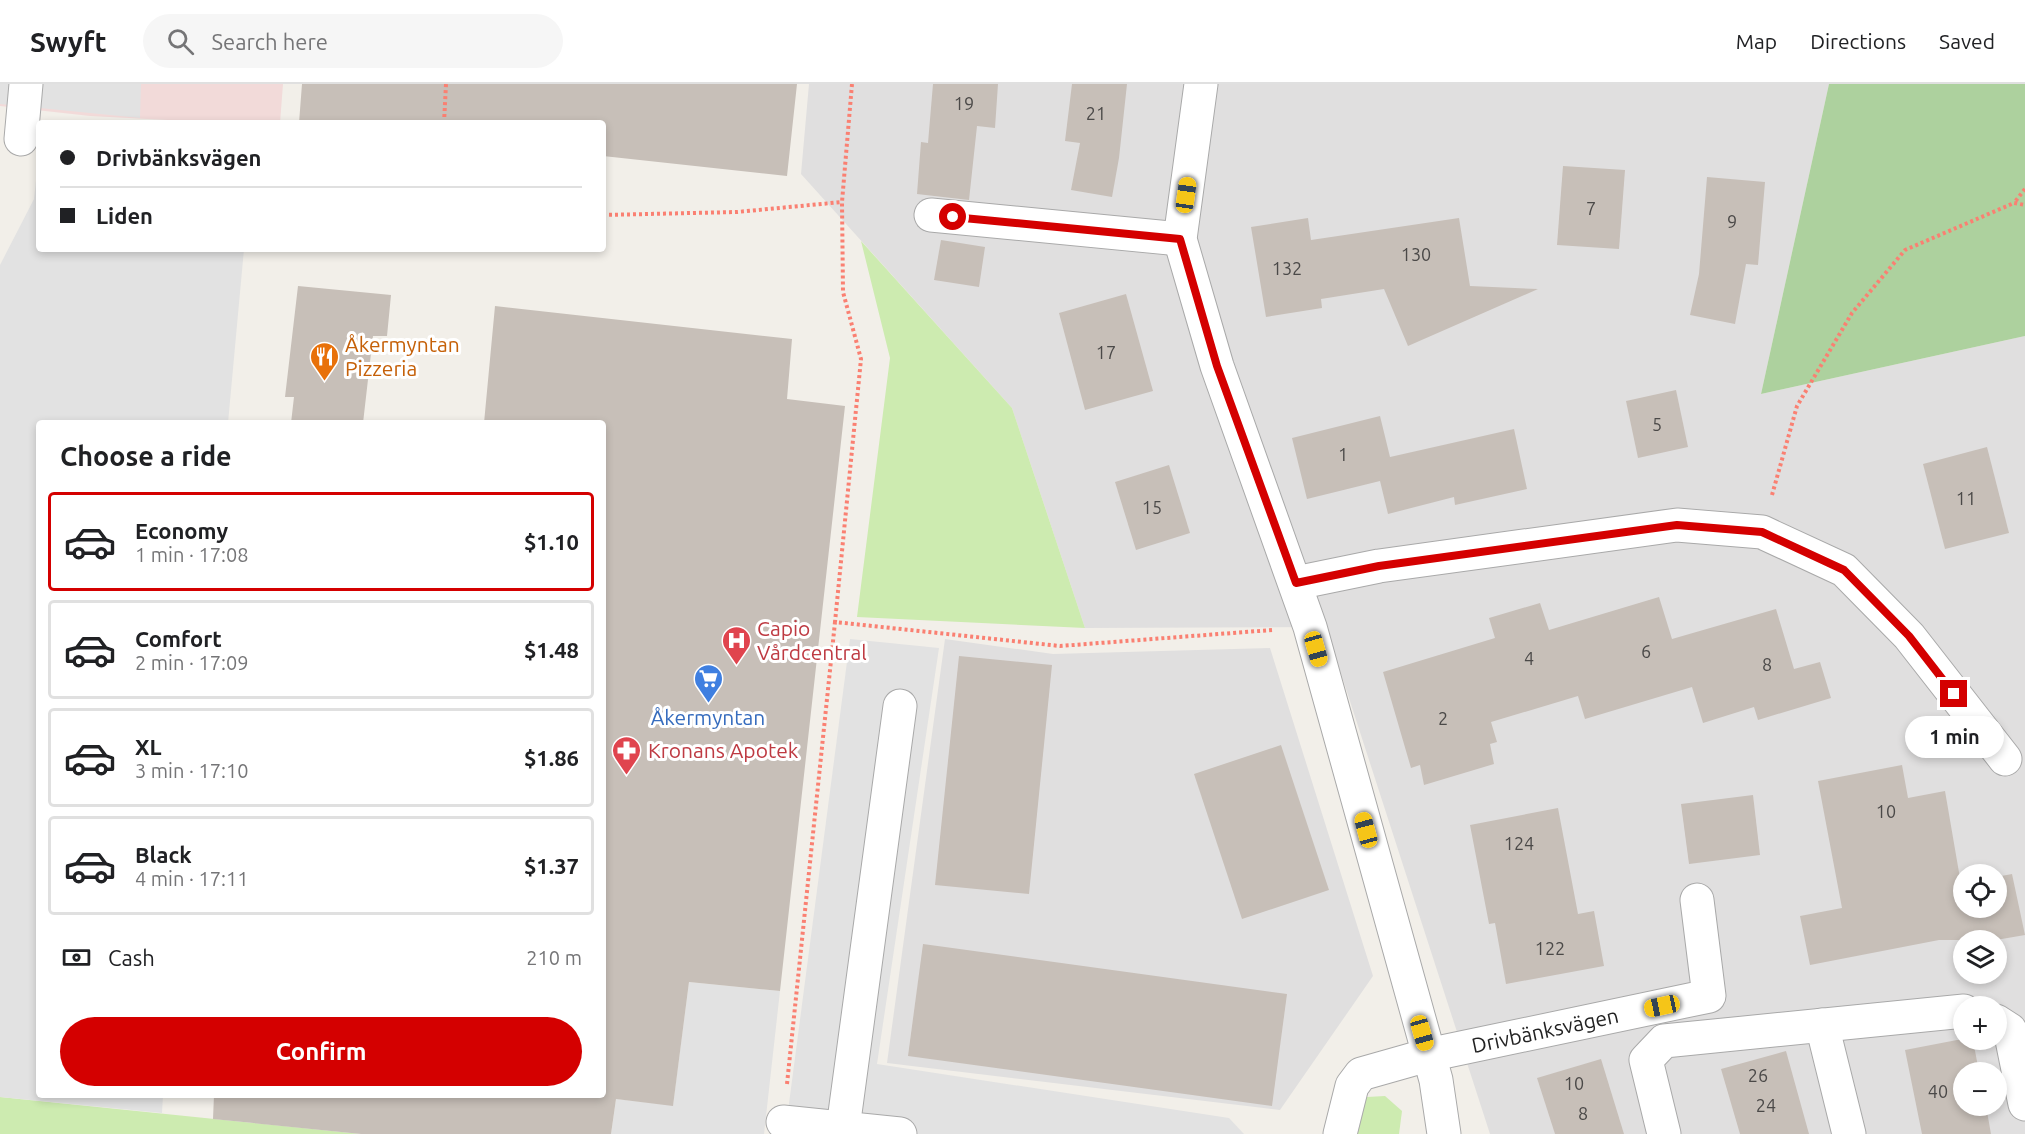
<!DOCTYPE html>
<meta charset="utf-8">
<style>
body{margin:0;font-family:Ubuntu,sans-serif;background:#f6f6f6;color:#202124;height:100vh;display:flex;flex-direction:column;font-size:22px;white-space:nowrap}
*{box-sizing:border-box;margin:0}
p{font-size:20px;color:#757577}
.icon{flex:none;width:33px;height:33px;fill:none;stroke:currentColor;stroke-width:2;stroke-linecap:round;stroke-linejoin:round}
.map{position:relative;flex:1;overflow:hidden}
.panel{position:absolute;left:36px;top:336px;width:570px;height:678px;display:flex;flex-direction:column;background:#fff;border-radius:6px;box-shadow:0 3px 9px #0003}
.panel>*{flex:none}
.guide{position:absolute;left:36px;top:36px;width:570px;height:132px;border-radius:6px;box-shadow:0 3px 9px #0003;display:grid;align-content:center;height:132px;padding:0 24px;background:#fff}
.fabs{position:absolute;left:1953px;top:780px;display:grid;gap:12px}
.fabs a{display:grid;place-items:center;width:54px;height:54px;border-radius:50%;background:#fff;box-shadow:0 3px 9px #0003;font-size:30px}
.end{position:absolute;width:27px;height:27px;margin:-14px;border:8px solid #d40000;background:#fff;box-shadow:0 0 0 3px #fff}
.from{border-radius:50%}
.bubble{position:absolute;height:42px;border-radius:21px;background:#fff;box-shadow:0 3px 9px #0003;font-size:20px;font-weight:700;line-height:42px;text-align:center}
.car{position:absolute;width:18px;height:36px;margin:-18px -9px;border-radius:8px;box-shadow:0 0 4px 2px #0007;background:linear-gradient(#f5c518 24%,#345 0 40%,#f5c518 0 76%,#345 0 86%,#f5c518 0)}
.guide b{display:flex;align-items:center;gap:21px;height:57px;font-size:22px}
.guide b+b{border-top:2px solid #e0e0e0}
.guide i{width:15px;height:15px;background:#202124}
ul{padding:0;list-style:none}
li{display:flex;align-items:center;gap:18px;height:99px;margin:0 12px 9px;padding:0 12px;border:3px solid #e0e0e0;border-radius:6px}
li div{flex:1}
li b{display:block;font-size:22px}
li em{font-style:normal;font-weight:700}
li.selected{border-color:#d40000}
li>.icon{width:54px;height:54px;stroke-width:1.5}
h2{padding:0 24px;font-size:27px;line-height:72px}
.pay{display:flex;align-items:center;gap:15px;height:66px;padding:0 24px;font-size:22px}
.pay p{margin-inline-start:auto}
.action{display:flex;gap:12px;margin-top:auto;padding:12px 24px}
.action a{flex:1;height:69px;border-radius:36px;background:#d40000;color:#fff;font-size:24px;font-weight:700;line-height:69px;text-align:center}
header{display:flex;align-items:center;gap:36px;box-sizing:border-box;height:84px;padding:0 30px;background:#fff;border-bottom:2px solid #e0e0e0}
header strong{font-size:28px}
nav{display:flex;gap:33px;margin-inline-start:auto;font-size:21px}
.search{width:420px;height:54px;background:#f6f6f6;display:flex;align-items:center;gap:15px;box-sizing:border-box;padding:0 21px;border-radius:33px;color:#757577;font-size:22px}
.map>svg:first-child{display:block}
.residential{fill:#e0dfdf;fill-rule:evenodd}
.commercial{fill:#f2dad9}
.grass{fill:#cdebb0}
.forest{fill:#add19e}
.parking{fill:#e2e2e2}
.building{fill:#c7bfb8}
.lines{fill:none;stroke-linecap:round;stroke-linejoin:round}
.minor-casing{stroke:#a9a9a9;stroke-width:35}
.path{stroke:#fa8072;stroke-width:4;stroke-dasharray:3 3;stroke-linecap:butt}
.minor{stroke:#fff;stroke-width:33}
.route{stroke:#d40000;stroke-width:8}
.labels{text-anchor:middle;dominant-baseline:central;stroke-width:6;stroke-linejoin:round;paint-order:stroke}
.number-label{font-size:18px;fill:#4b4948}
.food-label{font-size:21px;fill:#c56008;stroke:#fff;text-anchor:start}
.health-label{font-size:21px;fill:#be3a42;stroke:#fff;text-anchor:start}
.shop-label{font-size:21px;fill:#366cbe;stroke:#fff}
.street-label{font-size:21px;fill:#222;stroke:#fff}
</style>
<header>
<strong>Swyft</strong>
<div class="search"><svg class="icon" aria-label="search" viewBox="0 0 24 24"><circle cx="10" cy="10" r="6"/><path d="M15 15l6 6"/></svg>Search here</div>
<nav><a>Map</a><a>Directions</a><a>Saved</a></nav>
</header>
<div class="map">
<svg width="2025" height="1050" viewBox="0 0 2025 1050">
<rect width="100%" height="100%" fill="#f2efe9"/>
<g class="residential">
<path d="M 809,0 L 1829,0 L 1761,310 L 2025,252 L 2025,1050 L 1490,1050 L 1326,543 L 1085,544 L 1012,324 L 801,90 ZM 1964,790 L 1996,790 L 1996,824 L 1964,824 ZM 1964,856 L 1996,856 L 1996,890 L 1964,890 ZM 1964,922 L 1996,922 L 1996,956 L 1964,956 ZM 1964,988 L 1996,988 L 1996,1022 L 1964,1022 Z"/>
<polygon points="945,555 1053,570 1270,564 1373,892 1280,1026 887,979"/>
</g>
<polygon class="commercial" points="0,0 283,0 280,39 225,39 90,32 0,22"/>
<g class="grass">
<polygon points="861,157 1012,324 1085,544 857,533 890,274"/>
<polygon points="1385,1012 1402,1027 1399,1050 1349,1050 1367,1013"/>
<polygon points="0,1013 361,1050 0,1050"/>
</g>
<polygon class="forest" points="1829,0 2025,0 2025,252 1761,310"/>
<g class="parking">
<polygon points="0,0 141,0 140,34 0,20"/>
<polygon points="38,79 39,165 244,165 228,339 39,339 39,1011 163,1011 162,1029 0,1013 0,181 34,115"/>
<polygon points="850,555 939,564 877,980 1229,1034 1244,1050 785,1050"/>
<polygon points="689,898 780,907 764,1050 611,1050 616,1015 673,1021"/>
</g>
<g class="building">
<polygon points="302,0 797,0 787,92 603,72 603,39 299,39"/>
<polygon points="933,0 998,0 995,44 977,42 969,116 917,110 921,58 928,59"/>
<polygon points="1072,0 1127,0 1119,74 1112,113 1071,106 1080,59 1065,57"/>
<polygon points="1563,82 1625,86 1619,165 1557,161"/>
<polygon points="1707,93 1765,98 1758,181 1746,180 1735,240 1690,231 1699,190"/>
<polygon points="1308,134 1311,156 1459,134 1470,202 1538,205 1408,262 1384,205 1321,215 1322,224 1266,233 1251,143"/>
<polygon points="941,156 985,163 979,203 934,196"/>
<polygon points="298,202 391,211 387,252 373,252 363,339 291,339 294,313 285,313"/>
<polygon points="1126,210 1153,307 1085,326 1059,229"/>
<polygon points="495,222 792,255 787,315 845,322 780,907 689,898 673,1022 616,1015 611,1050 361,1050 213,1035 214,1011 603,1011 603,339 484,339"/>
<polygon points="1676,306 1688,363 1638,374 1626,317"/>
<polygon points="1380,332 1390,373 1514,345 1527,405 1455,421 1454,413 1388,430 1380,397 1307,415 1292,354"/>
<polygon points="1987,363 2009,449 1945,465 1923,380"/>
<polygon points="1169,381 1190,449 1136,466 1115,398"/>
<polygon points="1659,513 1672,555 1776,525 1794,585 1820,578 1831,614 1758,636 1754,623 1703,639 1692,603 1585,635 1578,612 1491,638 1497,658 1490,660 1494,680 1424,701 1420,681 1411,684 1383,588 1495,554 1489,534 1540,519 1549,546"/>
<polygon points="959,572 1052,581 1029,810 935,801"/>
<polygon points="1281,661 1329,806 1242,835 1194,690"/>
<polygon points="1902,681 1908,714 1945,707 1961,800 1964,800 1964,824 1996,824 1996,793 2012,790 2025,851 1996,856 1939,856 1810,881 1800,832 1842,824 1818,697"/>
<polygon points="1753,711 1760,771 1689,780 1681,720"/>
<polygon points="1558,724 1578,830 1594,827 1604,882 1506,900 1495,839 1489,840 1470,741"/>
<polygon points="923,860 1287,910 1272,1022 908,972"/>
<polygon points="1957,956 1973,956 1979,988 1964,988 1964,1022 1986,1022 1991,1050 1922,1050 1905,966"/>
<polygon points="1786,967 1809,1050 1740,1050 1721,985"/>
<polygon points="1601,975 1624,1050 1555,1050 1537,994"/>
</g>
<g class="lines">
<defs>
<g id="minor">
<polyline points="1201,0 1180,155 1217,282 1310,543 1436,996 1444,1050"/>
<polyline points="21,55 26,0"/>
<polyline points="931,131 1180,155"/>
<polyline points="1296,499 1379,482 1677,441 1762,448 1844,486 1909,552 2005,675"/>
<polyline points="1996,937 2010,946 2025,1020"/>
<polyline points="1822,941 1849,1050"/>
<polyline points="783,1038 900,1050"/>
<polyline points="843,1044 900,622"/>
<polyline points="1340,1050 1352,1002 1361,990 1428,971 1709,912 1697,816"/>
<polyline points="1664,1050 1646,976 1664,957 1964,927"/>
</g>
</defs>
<use href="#minor" class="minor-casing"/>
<g class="path">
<polyline points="852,0 842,118 843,208 861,275 835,538 1060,562 1272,546"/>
<polyline points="444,39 446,0"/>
<polyline points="2025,105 2014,119 2025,121"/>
<polyline points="603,131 737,128 842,118"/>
<polyline points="1772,411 1797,322 1852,229 1905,166 2014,119"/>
<polyline points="787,1000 835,538"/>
</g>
<use href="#minor" class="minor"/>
</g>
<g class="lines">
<polyline class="route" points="953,133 1180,155 1217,282 1296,499 1379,482 1677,441 1762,448 1844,486 1909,552 1954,610"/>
</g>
<defs>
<symbol id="restaurant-pin" viewBox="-11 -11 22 30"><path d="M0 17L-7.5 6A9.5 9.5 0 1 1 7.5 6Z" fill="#e8710a" stroke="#fff"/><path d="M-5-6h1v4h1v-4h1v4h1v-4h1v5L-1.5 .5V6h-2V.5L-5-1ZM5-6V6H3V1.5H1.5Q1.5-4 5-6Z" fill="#fff"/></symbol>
<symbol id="hospital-pin" viewBox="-11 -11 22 30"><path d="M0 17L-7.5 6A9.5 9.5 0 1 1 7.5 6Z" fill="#e0444e" stroke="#fff"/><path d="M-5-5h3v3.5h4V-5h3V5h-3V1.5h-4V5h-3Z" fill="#fff"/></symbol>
<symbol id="supermarket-pin" viewBox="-11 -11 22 30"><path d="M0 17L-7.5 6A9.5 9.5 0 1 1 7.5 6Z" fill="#3f7fe0" stroke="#fff"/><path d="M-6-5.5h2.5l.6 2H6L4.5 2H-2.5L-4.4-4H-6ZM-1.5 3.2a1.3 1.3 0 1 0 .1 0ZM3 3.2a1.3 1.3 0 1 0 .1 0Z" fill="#fff"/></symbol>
<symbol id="pharmacy-pin" viewBox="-11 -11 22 30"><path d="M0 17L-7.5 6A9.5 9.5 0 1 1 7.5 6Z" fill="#e0444e" stroke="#fff"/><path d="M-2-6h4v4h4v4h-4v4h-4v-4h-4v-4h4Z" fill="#fff"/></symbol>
</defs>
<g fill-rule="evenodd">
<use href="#restaurant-pin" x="308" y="256" width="33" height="45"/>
<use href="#hospital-pin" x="720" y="540" width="33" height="45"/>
<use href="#supermarket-pin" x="692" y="578" width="33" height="45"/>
<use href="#pharmacy-pin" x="610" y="650" width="33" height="45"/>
</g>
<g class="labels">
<g class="number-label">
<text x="964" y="19">19</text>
<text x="1096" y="29">21</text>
<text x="1591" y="124">7</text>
<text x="1732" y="137">9</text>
<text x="1416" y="170">130</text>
<text x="1287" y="184">132</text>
<text x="1106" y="268">17</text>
<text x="1657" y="340">5</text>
<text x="1343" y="370">1</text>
<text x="1966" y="414">11</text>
<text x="1152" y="423">15</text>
<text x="1646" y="567">6</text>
<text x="1529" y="574">4</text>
<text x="1767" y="580">8</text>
<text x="1443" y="634">2</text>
<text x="1886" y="727">10</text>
<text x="1519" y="759">124</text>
<text x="1550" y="864">122</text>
<text x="1758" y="991">26</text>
<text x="1574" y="999">10</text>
<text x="1938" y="1007">40</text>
<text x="1766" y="1021">24</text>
<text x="1583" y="1029">8</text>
</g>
<g class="food-label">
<text x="345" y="260">Åkermyntan<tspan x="345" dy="24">Pizzeria</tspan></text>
</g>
<g class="health-label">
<text x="757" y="544">Capio<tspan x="757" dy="24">Vårdcentral</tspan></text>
<text x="648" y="666">Kronans Apotek</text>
</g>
<g class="shop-label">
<text x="708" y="633">Åkermyntan</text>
</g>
<g class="street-label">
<text transform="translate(1545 946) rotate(-12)">Drivbänksvägen</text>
</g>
</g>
</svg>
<div class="fabs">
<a><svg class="icon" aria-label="locate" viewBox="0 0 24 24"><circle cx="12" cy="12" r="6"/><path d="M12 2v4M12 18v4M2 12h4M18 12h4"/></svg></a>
<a><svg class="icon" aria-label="layers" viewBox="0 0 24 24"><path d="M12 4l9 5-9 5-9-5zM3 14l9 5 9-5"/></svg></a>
<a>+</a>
<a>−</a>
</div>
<i class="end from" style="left:953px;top:133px"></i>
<i class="end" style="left:1954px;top:610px"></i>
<div class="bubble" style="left:1905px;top:632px;width:99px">1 min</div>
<i class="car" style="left:1186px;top:111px;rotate:8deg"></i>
<i class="car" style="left:1316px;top:565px;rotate:164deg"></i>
<i class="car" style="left:1366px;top:746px;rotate:345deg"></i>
<i class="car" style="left:1662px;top:922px;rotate:258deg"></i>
<i class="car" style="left:1422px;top:949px;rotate:164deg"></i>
<div class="guide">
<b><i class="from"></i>Drivbänksvägen</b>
<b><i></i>Liden</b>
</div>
<section class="panel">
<h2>Choose a ride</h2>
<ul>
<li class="selected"><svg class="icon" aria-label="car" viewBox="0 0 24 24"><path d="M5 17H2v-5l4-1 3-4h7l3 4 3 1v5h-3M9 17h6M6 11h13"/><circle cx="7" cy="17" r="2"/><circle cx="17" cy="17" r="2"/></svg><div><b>Economy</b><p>1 min · 17:08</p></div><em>$1.10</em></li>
<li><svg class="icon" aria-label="car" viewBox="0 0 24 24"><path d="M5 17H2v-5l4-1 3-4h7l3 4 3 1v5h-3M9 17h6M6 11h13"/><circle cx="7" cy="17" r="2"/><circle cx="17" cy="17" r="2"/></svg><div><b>Comfort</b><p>2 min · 17:09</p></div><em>$1.48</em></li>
<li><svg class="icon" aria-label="car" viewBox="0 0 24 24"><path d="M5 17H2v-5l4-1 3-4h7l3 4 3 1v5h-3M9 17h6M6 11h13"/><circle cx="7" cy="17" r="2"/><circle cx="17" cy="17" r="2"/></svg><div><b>XL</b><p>3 min · 17:10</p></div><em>$1.86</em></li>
<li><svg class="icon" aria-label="car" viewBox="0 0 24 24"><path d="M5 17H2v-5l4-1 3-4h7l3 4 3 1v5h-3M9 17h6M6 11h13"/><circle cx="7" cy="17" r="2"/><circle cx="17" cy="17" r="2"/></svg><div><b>Black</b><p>4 min · 17:11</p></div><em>$1.37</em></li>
</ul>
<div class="pay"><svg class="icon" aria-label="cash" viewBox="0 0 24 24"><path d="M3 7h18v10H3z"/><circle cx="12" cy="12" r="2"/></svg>Cash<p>210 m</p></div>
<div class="action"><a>Confirm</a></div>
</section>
</div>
